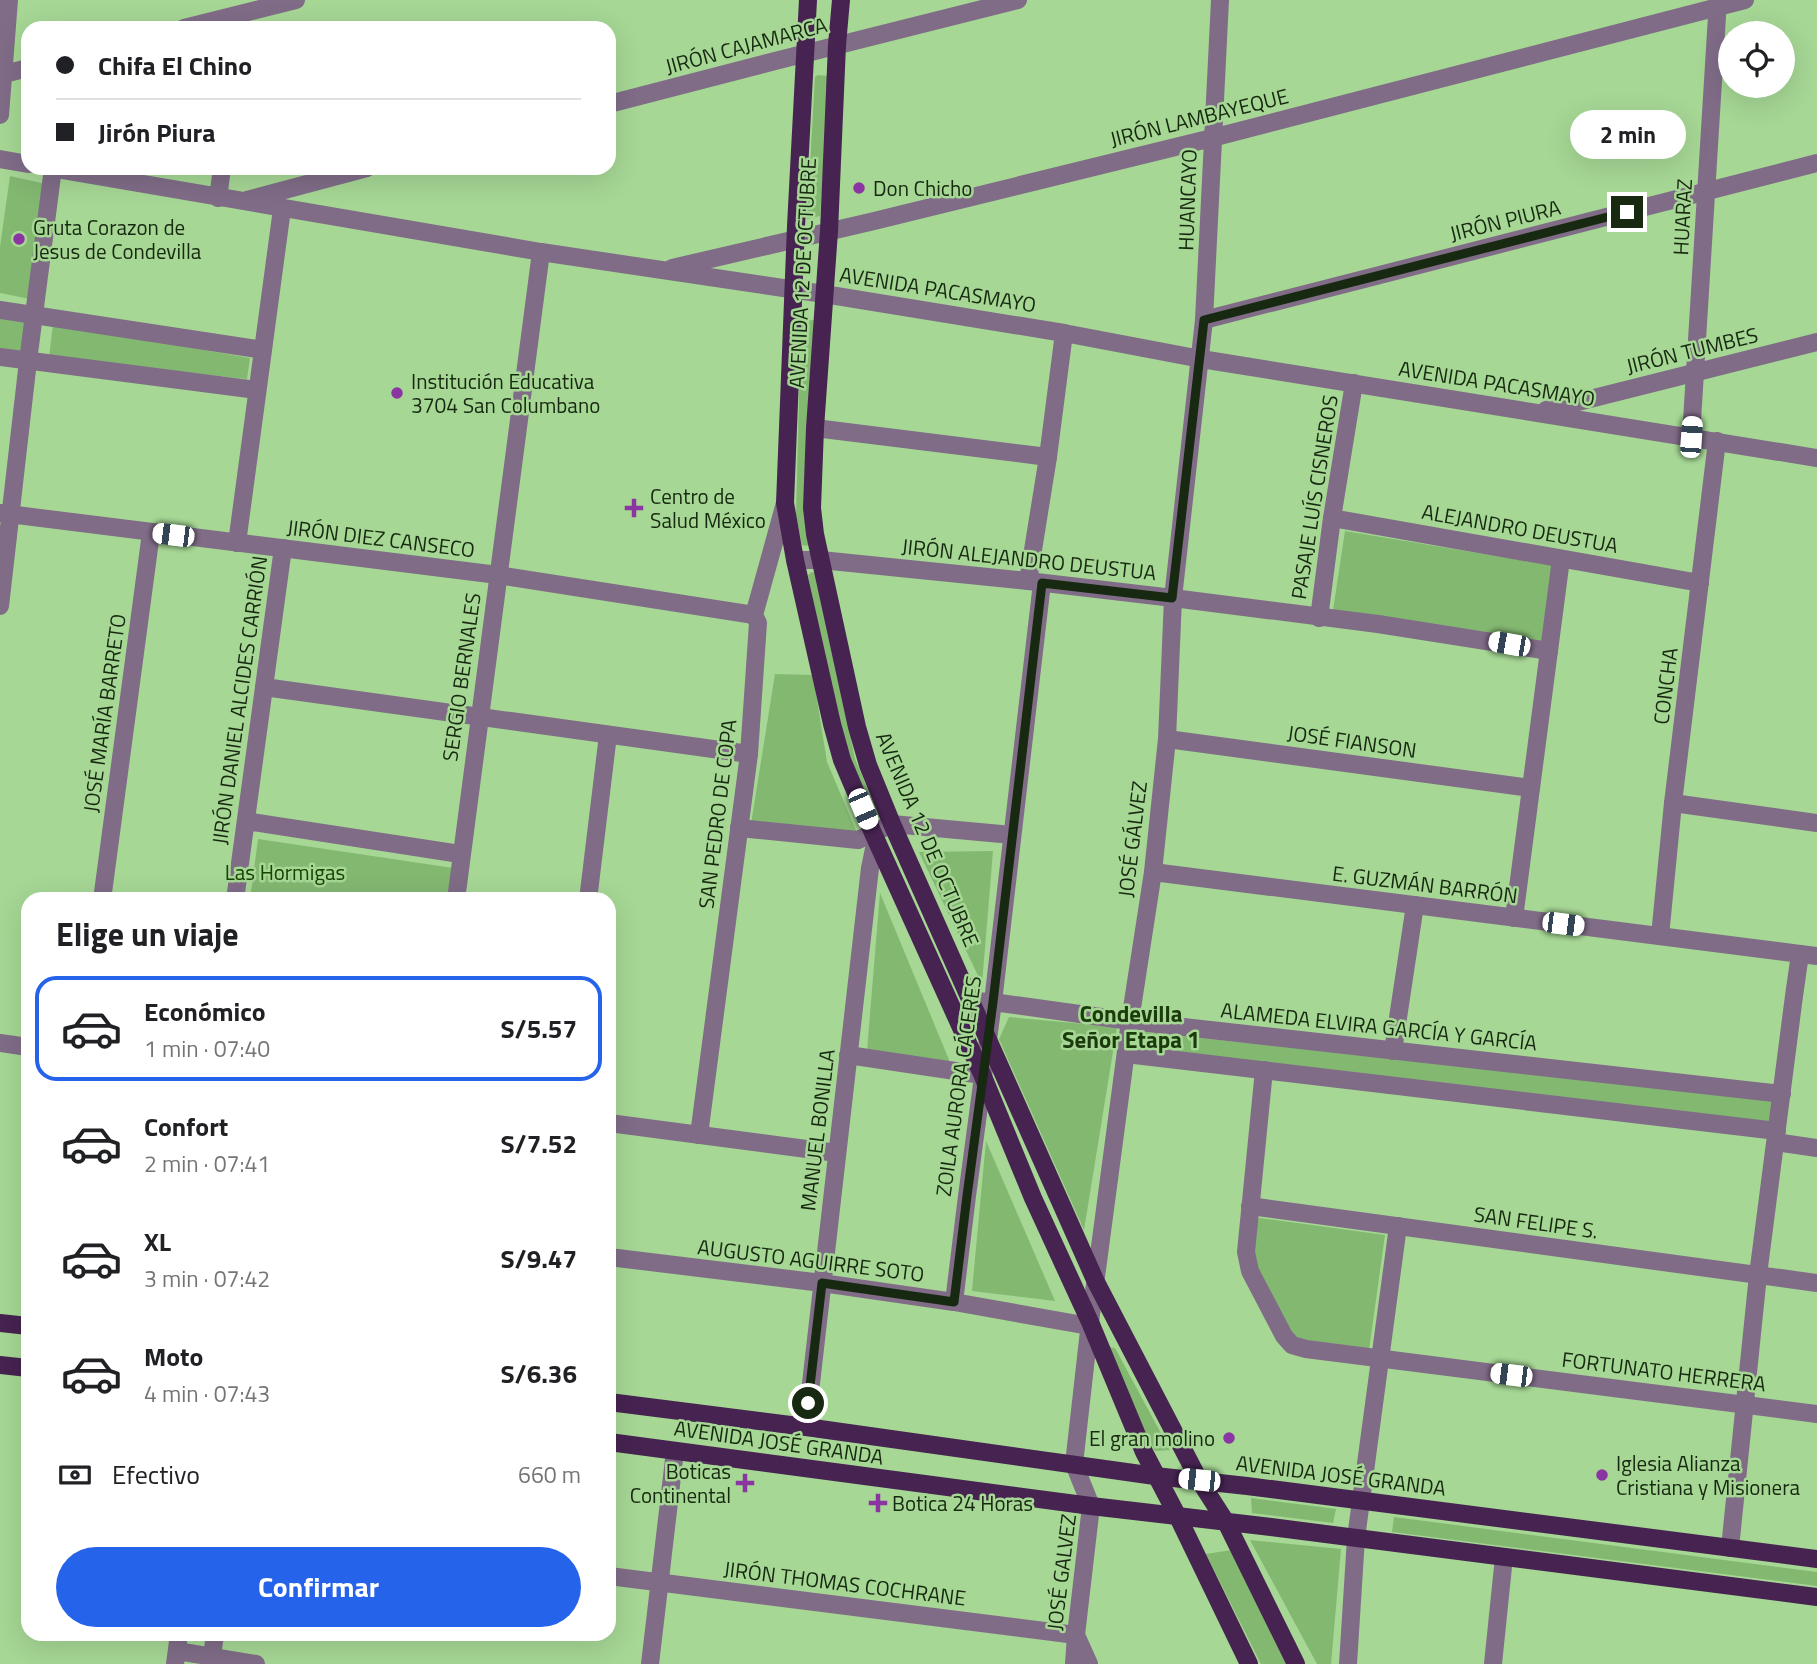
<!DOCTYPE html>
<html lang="es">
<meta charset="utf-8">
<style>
body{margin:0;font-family:"Titillium Web",sans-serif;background:#f2f2f2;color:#202124;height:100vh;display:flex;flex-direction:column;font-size:26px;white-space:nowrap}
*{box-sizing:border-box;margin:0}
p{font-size:23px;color:#757577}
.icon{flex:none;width:38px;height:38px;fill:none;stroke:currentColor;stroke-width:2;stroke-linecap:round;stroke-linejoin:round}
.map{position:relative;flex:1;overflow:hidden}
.side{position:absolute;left:21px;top:892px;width:595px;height:749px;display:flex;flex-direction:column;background:#fff;border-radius:21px;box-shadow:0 7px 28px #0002}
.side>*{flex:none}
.banner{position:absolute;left:21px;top:21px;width:595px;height:154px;border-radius:21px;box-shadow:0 7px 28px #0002;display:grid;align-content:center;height:154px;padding:0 35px;background:#fff}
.fabs{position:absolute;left:1718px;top:21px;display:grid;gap:14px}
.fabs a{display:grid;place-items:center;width:77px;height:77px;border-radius:50%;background:#fff;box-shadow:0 7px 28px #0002;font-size:35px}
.end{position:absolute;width:32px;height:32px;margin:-16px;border:9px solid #172910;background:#fff;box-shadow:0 0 0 4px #fff}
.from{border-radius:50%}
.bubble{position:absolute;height:49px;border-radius:24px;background:#fff;box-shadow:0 7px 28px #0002;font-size:23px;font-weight:700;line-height:49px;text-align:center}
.car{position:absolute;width:21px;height:42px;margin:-21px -10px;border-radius:9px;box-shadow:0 0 5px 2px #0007;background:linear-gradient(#fff 24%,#345 0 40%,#fff 0 76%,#345 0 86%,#fff 0)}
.banner b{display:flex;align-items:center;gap:24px;height:66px;font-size:26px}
.banner b+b{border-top:2px solid #e0e0e0}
.banner i{width:18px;height:18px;background:#202124}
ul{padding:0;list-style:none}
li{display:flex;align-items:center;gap:21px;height:105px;margin:0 14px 10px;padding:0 21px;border:4px solid transparent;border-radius:21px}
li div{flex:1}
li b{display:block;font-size:26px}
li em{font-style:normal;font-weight:700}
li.current{border-color:#2563eb}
li>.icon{width:63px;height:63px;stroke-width:1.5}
h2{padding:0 35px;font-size:32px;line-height:84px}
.pay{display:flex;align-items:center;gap:18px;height:77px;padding:0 35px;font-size:26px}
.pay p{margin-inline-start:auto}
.action{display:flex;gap:14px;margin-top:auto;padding:14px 35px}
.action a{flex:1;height:80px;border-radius:42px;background:#2563eb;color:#fff;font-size:28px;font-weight:700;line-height:80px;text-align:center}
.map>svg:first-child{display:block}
.green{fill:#83b871}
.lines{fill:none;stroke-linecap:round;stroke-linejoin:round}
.minor{stroke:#806c87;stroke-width:18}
.major{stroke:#462350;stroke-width:18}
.route{stroke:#172910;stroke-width:9}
.poi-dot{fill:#8a35a2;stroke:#a6d795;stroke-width:2.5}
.labels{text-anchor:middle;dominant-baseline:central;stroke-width:5;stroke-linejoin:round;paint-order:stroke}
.street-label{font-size:21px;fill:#172910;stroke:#a6d795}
.poi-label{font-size:21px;fill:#172910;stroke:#a6d795;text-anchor:start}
.park-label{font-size:21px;fill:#174400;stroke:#a6d795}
.neighbourhood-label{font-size:23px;font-weight:bold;fill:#1b3b0d;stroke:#a6d795}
</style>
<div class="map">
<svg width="1817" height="1664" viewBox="0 0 1817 1664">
<rect width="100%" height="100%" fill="#a6d795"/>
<g class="green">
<polygon points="818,75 828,76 830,78 820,216 807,219 815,77"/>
<polygon points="10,176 46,184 30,299 0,293 0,247"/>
<polygon points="0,317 27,321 24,355 0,352"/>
<polygon points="801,320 816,320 811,542 807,546 802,545 796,516"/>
<polygon points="53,324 250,358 247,379 49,358"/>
<polygon points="1345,531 1556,566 1545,644 1332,617"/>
<polygon points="812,572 817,573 855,759 879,816 875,827 851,769 838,722 808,575"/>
<polygon points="775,674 813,675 827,762 858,835 751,824"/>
<polygon points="258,839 453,868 449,899 250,900"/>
<polygon points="993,851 982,984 919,852"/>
<polygon points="880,893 952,1067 867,1051"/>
<polygon points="1009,1017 1117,1027 1084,1230 999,1039"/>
<polygon points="1144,1032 1777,1100 1772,1123 1144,1050"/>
<polygon points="986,1141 1055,1301 972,1291"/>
<polygon points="1260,1218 1385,1235 1369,1350 1305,1343 1287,1331 1253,1258 1254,1221"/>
<polygon points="1108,1347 1115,1348 1170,1450 1155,1451 1104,1352"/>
<polygon points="1251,1498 1336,1509 1333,1523 1252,1513"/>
<polygon points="1394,1517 1817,1572 1817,1586 1392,1532"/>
<polygon points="1250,1540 1341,1549 1331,1664 1317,1664"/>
<polygon points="1232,1550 1289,1664 1261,1664 1206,1554"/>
</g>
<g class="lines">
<g class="minor">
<polyline points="184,28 296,0"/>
<polyline points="0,75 28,68"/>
<polyline points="609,104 775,61 1018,0"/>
<polyline points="0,115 9,0"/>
<polyline points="0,159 28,164"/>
<polyline points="50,168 541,252 824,294 1064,333 1201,359 1817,458"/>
<polyline points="218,198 222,168"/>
<polyline points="247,200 367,168"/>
<polyline points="672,268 870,222 1212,138 1745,0"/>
<polyline points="0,310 263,350"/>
<polyline points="1204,320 1817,163"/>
<polyline points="0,357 257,390"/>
<polyline points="1546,410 1817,342"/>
<polyline points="815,428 1048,457"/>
<polyline points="1691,437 1718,0"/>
<polyline points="0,513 498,575 754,615"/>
<polyline points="1332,518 1700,583"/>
<polyline points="237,543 282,209"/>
<polyline points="795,560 821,560 1028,581 1173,598 1378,624 1549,651"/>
<polyline points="1028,581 1048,457 1064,333"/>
<polyline points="0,606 28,361 53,168"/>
<polyline points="1319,618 1332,518 1354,383"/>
<polyline points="264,687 749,754"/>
<polyline points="1167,739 1531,788"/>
<polyline points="1673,803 1817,823"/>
<polyline points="246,821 460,854"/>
<polyline points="739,828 858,840 892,824 1012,835"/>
<polyline points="1153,872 1817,956"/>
<polyline points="102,900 151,533"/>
<polyline points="235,900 283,548"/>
<polyline points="456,900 541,252"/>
<polyline points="588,900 608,735"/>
<polyline points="1514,918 1561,559"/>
<polyline points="1660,936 1673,803 1717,441"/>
<polyline points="972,1001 993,1002 1130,1021 1782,1094"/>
<polyline points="0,1043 28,1047"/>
<polyline points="1393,1051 1415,905"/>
<polyline points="1126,1054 1777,1131"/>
<polyline points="848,1055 982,1075"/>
<polyline points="1264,1070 1246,1252 1250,1271 1284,1336 1292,1345 1306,1349 1817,1414"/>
<polyline points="609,1123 837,1153"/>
<polyline points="699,1135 749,754 758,623 754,615 785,503"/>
<polyline points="1776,1142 1817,1148"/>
<polyline points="1250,1206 1817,1283"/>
<polyline points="609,1257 822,1283 954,1302 1089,1326"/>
<polyline points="954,1302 967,1196 993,1002 1042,583"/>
<polyline points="806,1427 870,868 876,839"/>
<polyline points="1730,1548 1758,1275 1794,996 1800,954"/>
<polyline points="609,1576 1076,1635 1089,1664"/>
<polyline points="177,1651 256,1664"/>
<polyline points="175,1664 179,1634"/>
<polyline points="211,1664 215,1634"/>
<polyline points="650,1664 675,1451"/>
<polyline points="1074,1664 1076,1635 1091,1506 1074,1464 1090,1322 1130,1021 1153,872 1167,739 1173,598 1204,320 1220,0"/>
<polyline points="1348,1664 1356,1538 1398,1226"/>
<polyline points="1493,1664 1504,1557"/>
</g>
<g class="major">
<polyline points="808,0 796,226 785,503 795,560 832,724 842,760 873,833 982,1074 1033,1198 1090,1322 1144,1452 1178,1517 1249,1664"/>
<polyline points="841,0 837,45 829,231 815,428 812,508 815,534 857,727 868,765 892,824 1096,1282 1199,1480 1226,1522 1296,1664"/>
<polyline points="0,1323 28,1326"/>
<polyline points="0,1365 28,1368"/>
<polyline points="609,1402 806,1427 1155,1476 1247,1486 1817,1559"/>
<polyline points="609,1442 1091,1506 1271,1527 1817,1597"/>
</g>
</g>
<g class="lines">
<polyline class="route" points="808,1403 822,1283 954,1302 967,1196 993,1002 1042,583 1172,598 1204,320 1627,212"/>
</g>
<g class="poi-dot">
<circle cx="859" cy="188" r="7"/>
<circle cx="19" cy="239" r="7"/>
<circle cx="397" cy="393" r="7"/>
<path d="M630.5 497.5h7v7h7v7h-7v7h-7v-7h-7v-7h7z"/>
<circle cx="1229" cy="1438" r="7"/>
<circle cx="1602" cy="1475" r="7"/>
<path d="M741.5 1472.5h7v7h7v7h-7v7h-7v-7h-7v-7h7z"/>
<path d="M874.5 1492.5h7v7h7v7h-7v7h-7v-7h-7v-7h7z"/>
</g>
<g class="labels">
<g class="street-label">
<text transform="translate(746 45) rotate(-15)">JIRÓN CAJAMARCA</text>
<text transform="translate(1199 117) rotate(-14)">JIRÓN LAMBAYEQUE</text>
<text transform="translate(1187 200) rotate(-88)">HUANCAYO</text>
<text transform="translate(1682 217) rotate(-87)">HUARAZ</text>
<text transform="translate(1505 220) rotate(-14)">JIRÓN PIURA</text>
<text transform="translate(802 273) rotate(-87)">AVENIDA 12 DE OCTUBRE</text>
<text transform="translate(938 289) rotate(9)">AVENIDA PACASMAYO</text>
<text transform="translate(1692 350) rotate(-14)">JIRÓN TUMBES</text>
<text transform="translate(1497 383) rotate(9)">AVENIDA PACASMAYO</text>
<text transform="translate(1314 497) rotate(-81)">PASAJE LUÍS CISNEROS</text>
<text transform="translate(1520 528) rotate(10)">ALEJANDRO DEUSTUA</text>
<text transform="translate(381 538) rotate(7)">JIRÓN DIEZ CANSECO</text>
<text transform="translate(1029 559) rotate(6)">JIRÓN ALEJANDRO DEUSTUA</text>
<text transform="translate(461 677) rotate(-82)">SERGIO BERNALES</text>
<text transform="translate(1665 686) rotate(-83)">CONCHA</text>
<text transform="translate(239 700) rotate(-82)">JIRÓN DANIEL ALCIDES CARRIÓN</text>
<text transform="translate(104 713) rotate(-82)">JOSÉ MARÍA BARRETO</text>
<text transform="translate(1352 741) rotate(8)">JOSÉ FIANSON</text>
<text transform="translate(717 814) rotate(-83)">SAN PEDRO DE COPA</text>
<text transform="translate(928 839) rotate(67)">AVENIDA 12 DE OCTUBRE</text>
<text transform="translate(1132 839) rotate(-83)">JOSÉ GÁLVEZ</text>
<text transform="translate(1425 884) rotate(7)">E. GUZMÁN BARRÓN</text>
<text transform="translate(1379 1026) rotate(6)">ALAMEDA ELVIRA GARCÍA Y GARCÍA</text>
<text transform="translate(958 1086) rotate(-82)">ZOILA AURORA CÁCERES</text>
<text transform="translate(817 1130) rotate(-83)">MANUEL BONILLA</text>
<text transform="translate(1536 1222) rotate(8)">SAN FELIPE S.</text>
<text transform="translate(811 1260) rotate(7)">AUGUSTO AGUIRRE SOTO</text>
<text transform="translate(1664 1371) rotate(7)">FORTUNATO HERRERA</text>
<text transform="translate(779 1442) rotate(8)">AVENIDA JOSÉ GRANDA</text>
<text transform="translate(1341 1475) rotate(7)">AVENIDA JOSÉ GRANDA</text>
<text transform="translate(1061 1572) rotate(-83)">JOSÉ GALVEZ</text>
<text transform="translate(845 1583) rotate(7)">JIRÓN THOMAS COCHRANE</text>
</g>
<g class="poi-label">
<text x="873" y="188">Don Chicho</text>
<text x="33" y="227">Gruta Corazon de<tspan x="33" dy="24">Jesus de Condevilla</tspan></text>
<text x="411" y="381">Institución Educativa<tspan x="411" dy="24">3704 San Columbano</tspan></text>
<text x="650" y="496">Centro de<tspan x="650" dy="24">Salud México</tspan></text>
<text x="1215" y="1438" text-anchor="end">El gran molino</text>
<text x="1616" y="1463">Iglesia Alianza<tspan x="1616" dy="24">Cristiana y Misionera</tspan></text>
<text x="731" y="1471" text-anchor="end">Boticas<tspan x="731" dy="24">Continental</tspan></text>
<text x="892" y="1503">Botica 24 Horas</text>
</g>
<g class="park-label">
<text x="285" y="872">Las Hormigas</text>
</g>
<g class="neighbourhood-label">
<text x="1131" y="1013">Condevilla<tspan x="1131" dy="26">Señor Etapa 1</tspan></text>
</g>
</g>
</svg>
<div class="fabs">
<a><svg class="icon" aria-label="locate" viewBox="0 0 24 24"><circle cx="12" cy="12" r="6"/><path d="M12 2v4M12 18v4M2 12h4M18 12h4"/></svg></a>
</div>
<i class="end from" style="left:808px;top:1403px"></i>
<i class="end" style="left:1627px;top:212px"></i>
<div class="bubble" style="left:1570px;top:110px;width:116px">2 min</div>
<i class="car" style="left:1691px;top:437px;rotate:4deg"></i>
<i class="car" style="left:173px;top:535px;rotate:277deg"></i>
<i class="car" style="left:1509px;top:644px;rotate:280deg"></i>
<i class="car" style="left:863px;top:809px;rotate:157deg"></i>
<i class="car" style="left:1563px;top:924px;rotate:97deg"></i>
<i class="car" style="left:1511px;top:1375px;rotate:277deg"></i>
<i class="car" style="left:1199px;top:1480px;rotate:276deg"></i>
<div class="banner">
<b><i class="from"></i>Chifa El Chino</b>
<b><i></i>Jirón Piura</b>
</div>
<section class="side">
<h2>Elige un viaje</h2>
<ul>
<li class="current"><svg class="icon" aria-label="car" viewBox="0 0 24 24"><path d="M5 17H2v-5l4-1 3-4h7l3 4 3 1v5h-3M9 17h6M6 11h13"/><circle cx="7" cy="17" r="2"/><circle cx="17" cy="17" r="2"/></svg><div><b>Económico</b><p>1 min · 07:40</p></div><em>S/5.57</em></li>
<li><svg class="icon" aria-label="car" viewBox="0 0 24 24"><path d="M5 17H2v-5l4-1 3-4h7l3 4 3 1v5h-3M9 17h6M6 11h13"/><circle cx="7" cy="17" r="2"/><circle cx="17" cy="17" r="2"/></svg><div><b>Confort</b><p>2 min · 07:41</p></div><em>S/7.52</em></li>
<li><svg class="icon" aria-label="car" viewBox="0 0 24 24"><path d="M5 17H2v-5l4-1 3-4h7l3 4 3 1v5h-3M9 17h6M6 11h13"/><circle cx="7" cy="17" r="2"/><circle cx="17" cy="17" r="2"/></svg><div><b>XL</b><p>3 min · 07:42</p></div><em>S/9.47</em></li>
<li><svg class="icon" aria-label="car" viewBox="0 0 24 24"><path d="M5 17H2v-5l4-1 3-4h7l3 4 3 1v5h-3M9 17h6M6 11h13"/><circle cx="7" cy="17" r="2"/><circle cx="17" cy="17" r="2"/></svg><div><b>Moto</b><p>4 min · 07:43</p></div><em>S/6.36</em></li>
</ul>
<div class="pay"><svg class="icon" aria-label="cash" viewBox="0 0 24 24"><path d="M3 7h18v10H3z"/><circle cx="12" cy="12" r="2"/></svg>Efectivo<p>660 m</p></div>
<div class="action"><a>Confirmar</a></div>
</section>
</div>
